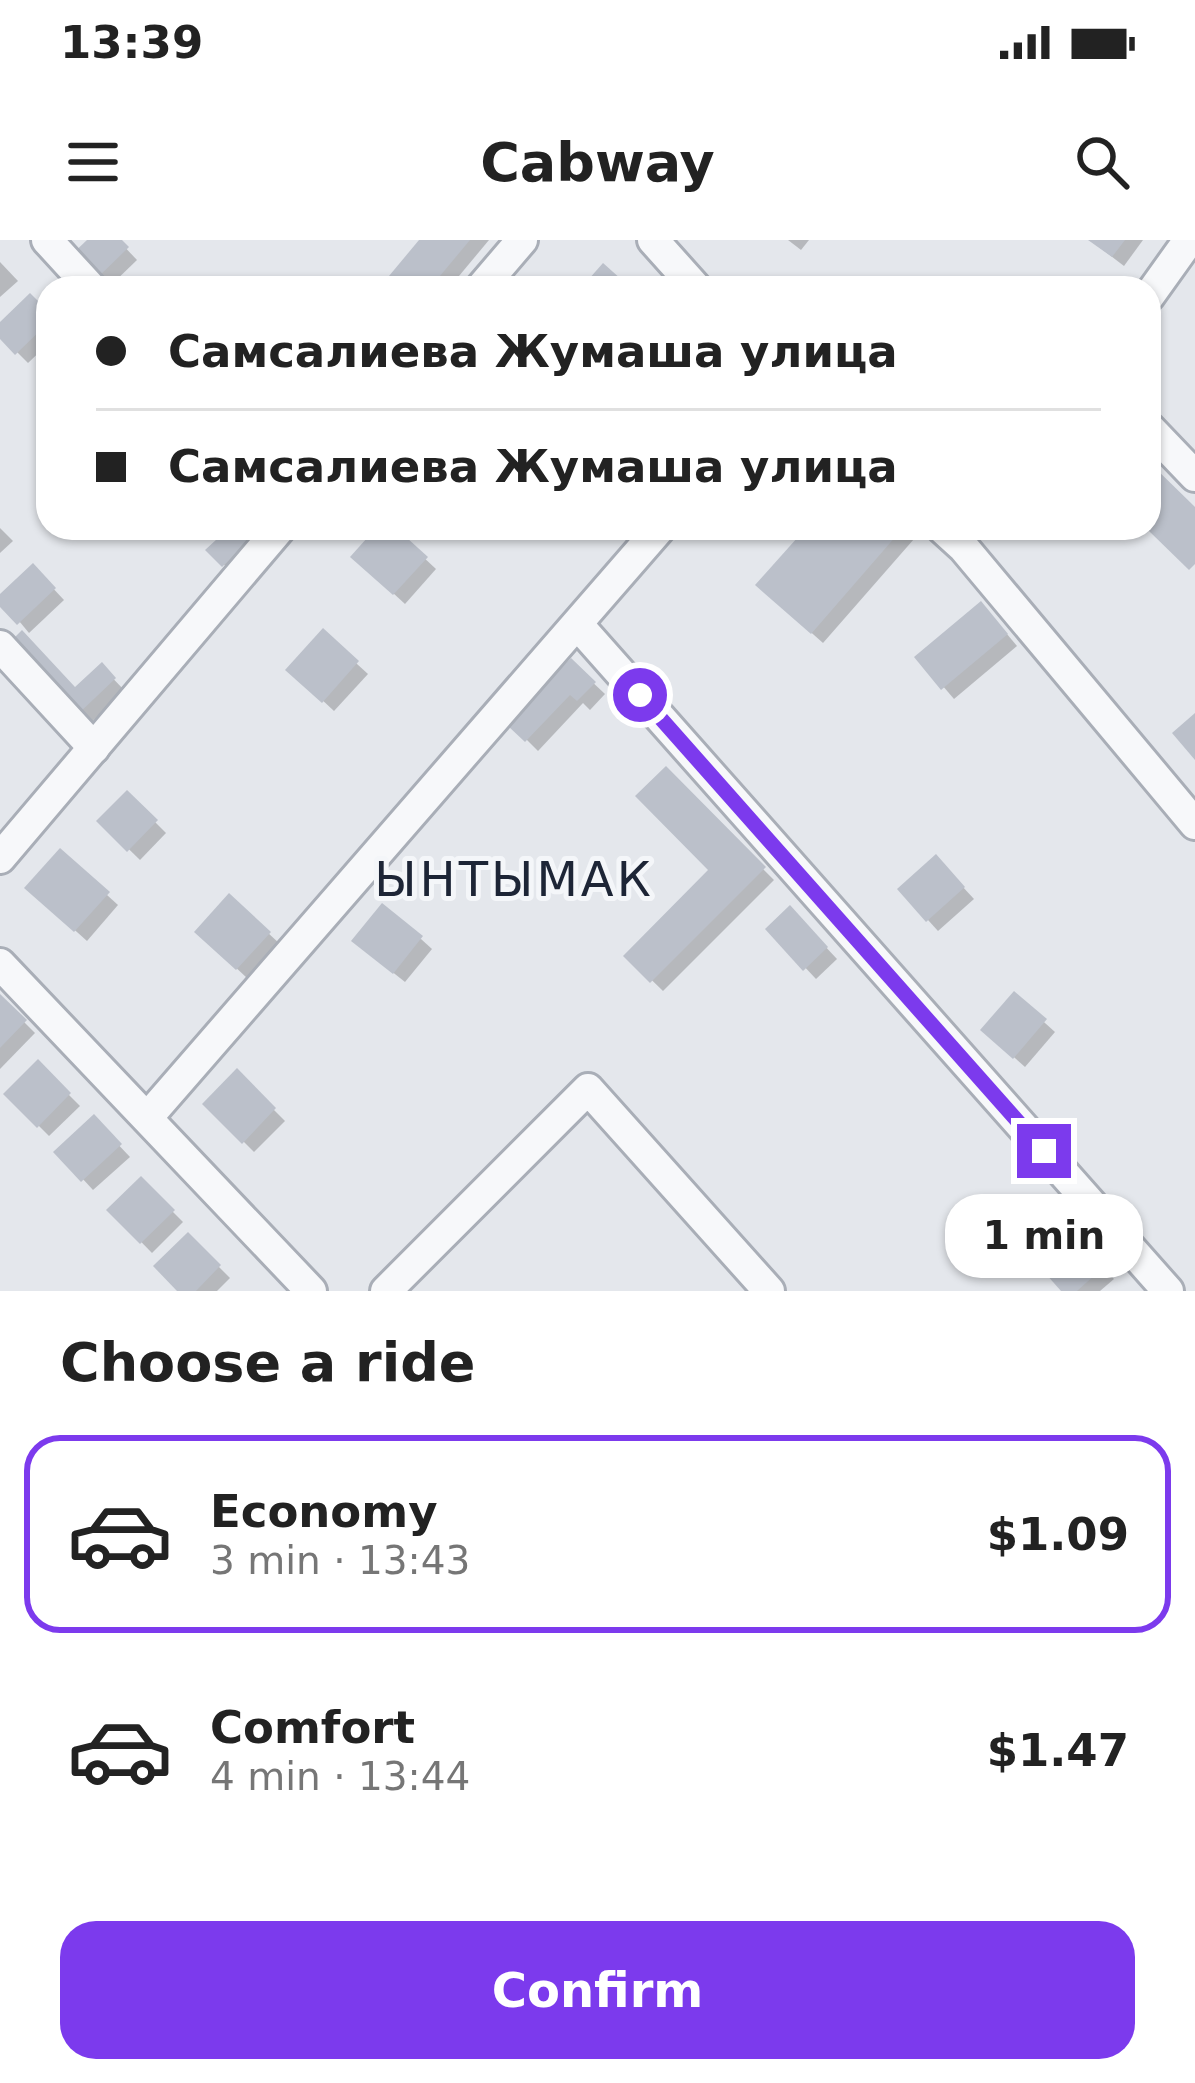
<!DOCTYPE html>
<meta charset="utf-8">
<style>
body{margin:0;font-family:"DejaVu Sans",sans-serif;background:#f6f6f6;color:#222;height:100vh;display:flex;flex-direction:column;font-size:45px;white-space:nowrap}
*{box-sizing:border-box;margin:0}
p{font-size:39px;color:#767676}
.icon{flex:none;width:66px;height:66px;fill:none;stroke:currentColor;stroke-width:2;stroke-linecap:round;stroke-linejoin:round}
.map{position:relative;height:1051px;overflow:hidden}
.sheet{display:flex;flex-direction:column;background:#fff;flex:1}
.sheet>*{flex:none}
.top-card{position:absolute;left:36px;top:36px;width:1125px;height:264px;border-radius:36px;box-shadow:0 3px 9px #0004;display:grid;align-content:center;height:264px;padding:0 60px;background:#fff}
.end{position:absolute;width:54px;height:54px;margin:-27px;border:15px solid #7c3aed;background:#fff;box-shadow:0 0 0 6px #fff}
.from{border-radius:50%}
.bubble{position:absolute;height:84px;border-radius:36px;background:#fff;box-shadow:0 3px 9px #0004;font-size:39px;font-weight:700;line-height:84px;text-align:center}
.top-card b{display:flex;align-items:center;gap:42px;height:114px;font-size:45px}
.top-card b+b{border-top:3px solid #e0e0e0}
.top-card i{width:30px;height:30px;background:#222}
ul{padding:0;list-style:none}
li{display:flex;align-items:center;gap:36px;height:198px;margin:0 24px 18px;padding:0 36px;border:6px solid transparent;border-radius:36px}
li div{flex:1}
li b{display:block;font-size:45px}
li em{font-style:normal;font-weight:700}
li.current{border-color:#7c3aed}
li>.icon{width:108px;height:108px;stroke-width:1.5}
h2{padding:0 60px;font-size:54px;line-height:144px}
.primary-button{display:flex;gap:24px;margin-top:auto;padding:24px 60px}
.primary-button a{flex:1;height:138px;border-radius:36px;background:#7c3aed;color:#fff;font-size:48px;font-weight:700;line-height:138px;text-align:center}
.status{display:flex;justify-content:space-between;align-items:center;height:84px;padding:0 60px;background:#fff;direction:ltr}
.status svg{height:33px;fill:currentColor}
header{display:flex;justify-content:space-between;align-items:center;height:156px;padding:0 60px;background:#fff;font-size:54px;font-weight:700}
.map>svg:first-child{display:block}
.shadow{fill:#0003}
.building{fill:#bbc0ca}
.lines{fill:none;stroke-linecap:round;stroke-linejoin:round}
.minor-casing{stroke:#a9aeb7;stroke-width:36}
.minor{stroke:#f7f8fa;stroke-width:30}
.route{stroke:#7c3aed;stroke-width:15}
.labels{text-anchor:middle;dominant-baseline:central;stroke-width:10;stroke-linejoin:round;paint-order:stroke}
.quarter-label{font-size:48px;letter-spacing:3px;fill:#1d2536;stroke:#f4f6f9}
</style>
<div class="status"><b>13:39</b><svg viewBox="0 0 49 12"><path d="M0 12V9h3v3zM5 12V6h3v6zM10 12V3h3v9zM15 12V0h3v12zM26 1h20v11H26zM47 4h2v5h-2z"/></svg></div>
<header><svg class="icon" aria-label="menu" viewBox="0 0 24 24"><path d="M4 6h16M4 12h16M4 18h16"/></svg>Cabway<svg class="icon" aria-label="search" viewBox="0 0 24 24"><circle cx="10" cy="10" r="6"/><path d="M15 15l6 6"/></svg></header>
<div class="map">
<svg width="1195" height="1051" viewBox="0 0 1195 1051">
<rect width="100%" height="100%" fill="#e4e7ec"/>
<g class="shadow">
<polygon points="92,0 118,0 137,20 108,48 97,48"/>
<polygon points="422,0 489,0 449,48 383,48"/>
<polygon points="788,0 809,0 801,10"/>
<polygon points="1090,0 1143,0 1124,26"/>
<polygon points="0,22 18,41 0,57"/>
<polygon points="48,75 48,104 28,123 0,95 0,86"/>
<polygon points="0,288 13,301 0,313"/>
<polygon points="211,288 252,288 267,304 234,335 210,310 221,299"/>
<polygon points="380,288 392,288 436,329 405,364 354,317"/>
<polygon points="810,288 903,288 914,299 823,403 770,356"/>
<polygon points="33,327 64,360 29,393 0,358"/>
<polygon points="991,375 1017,406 954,459 918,417"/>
<polygon points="323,393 368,434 334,471 290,430"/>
<polygon points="12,404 75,451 101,426 125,451 88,485"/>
<polygon points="571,422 605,454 590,470 583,463 538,511 512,485"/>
<polygon points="666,531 774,640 663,751 627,716 713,630"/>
<polygon points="127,554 166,593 140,620 100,581"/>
<polygon points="936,618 974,659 938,691 928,680"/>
<polygon points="107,655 118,665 87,701 39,658"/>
<polygon points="229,657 280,704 248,739 198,692"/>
<polygon points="790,669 837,719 816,739 769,689"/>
<polygon points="421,699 432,709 405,742 366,711"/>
<polygon points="1014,755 1055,792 1025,827 995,800"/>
<polygon points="0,758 35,793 0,829"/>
<polygon points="38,824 80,866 49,896 7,854"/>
<polygon points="237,833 285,881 254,912 206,864"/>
<polygon points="94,879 130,917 93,950 58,912"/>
<polygon points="141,940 183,982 152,1013 110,970"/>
<polygon points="188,996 230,1038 217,1051 181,1051 157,1026"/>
<polygon points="1085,1007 1114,1039 1100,1051 1065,1051 1042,1025"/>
</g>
<g class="building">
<polygon points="87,0 122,0 129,7 90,45 66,20"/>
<polygon points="419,0 470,0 430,48 379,48"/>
<polygon points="1088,0 1125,0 1112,17"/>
<polygon points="603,23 631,48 581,48"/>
<polygon points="30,53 48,71 48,83 15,115 0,99 0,82"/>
<polygon points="1149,222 1195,267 1195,324 1189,330 1149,291"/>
<polygon points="207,288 256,288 259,291 222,327 205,310 217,299"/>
<polygon points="376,288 396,288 428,317 393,355 350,317"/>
<polygon points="806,288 903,288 811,394 755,345"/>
<polygon points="33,323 56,348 17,385 0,367 0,354"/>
<polygon points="981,361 1008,394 941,450 914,417"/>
<polygon points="323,388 359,421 322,463 285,430"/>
<polygon points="22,390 75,447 102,422 116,438 75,477 8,404"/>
<polygon points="571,418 596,442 577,461 570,455 525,502 507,485"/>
<polygon points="1195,473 1195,520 1172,493"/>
<polygon points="666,526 766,627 650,743 623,716 708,630 635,556"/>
<polygon points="127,550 158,580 127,612 96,581"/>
<polygon points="60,608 110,652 74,692 24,648"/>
<polygon points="936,614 965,647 926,682 897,649"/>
<polygon points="229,653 271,692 236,730 194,692"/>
<polygon points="382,663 423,696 393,734 351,701"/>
<polygon points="790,665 828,707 803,731 765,689"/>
<polygon points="1014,751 1047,779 1013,819 980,790"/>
<polygon points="0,754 27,780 0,808"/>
<polygon points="38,819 71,853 37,888 3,854"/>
<polygon points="237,828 276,868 242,904 202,864"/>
<polygon points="94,874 122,904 81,942 53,912"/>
<polygon points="141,936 175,970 140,1004 106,970"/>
<polygon points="188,992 221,1025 196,1051 177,1051 153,1026"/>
<polygon points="1075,992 1105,1026 1077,1051 1061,1051 1038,1025"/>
</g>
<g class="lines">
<defs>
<g id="minor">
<polyline points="47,0 91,48"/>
<polyline points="653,0 696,48"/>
<polyline points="481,48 522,0"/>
<polyline points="1149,56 1189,0"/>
<polyline points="1149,188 1195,236"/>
<polyline points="942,288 964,308 1195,584"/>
<polyline points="578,385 1168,1051"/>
<polyline points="0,406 94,508"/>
<polyline points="0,618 280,288"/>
<polyline points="0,724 311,1051"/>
<polyline points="147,878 660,288"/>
<polyline points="386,1051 588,849 769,1051"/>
</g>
</defs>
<use href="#minor" class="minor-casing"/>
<use href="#minor" class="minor"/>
</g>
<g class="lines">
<polyline class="route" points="640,455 1044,911"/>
</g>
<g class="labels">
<g class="quarter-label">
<text x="514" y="639">ЫНТЫМАК</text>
</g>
</g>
</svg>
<i class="end from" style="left:640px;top:455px"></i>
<i class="end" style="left:1044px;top:911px"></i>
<div class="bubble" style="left:945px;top:954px;width:198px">1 min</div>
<div class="top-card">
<b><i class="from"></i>Самсалиева Жумаша улица</b>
<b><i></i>Самсалиева Жумаша улица</b>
</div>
</div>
<section class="sheet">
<h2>Choose a ride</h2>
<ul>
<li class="current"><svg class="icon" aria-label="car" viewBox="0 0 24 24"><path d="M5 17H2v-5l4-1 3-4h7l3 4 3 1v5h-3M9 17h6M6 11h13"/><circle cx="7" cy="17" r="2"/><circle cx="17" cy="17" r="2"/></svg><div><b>Economy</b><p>3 min · 13:43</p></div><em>$1.09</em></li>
<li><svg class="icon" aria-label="car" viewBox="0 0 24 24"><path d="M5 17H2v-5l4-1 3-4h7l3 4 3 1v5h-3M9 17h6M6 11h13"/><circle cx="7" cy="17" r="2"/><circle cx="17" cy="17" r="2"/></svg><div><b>Comfort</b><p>4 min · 13:44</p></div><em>$1.47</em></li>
</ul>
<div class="primary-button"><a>Confirm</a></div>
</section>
